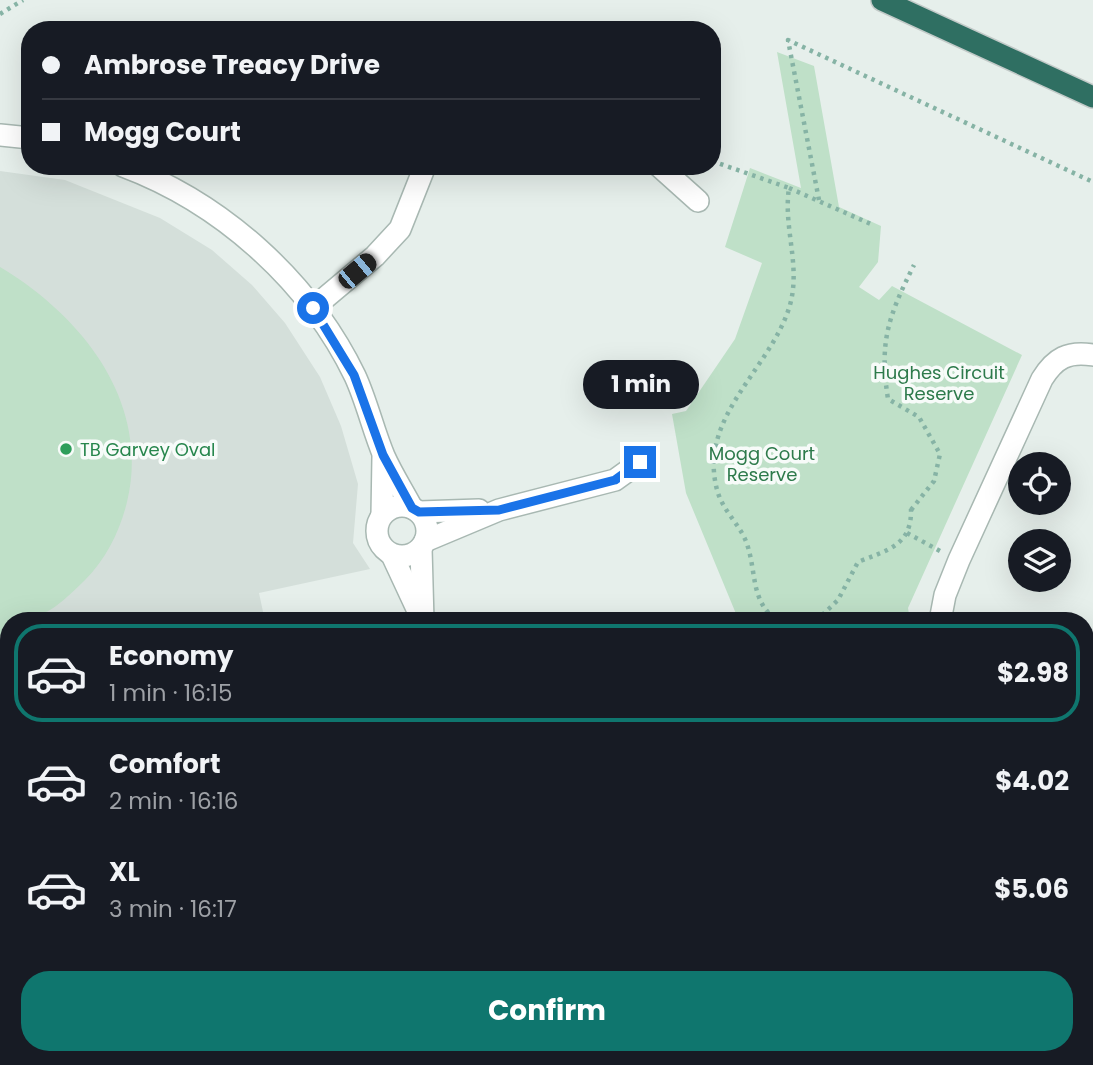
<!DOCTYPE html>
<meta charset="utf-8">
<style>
body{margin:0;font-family:Poppins,sans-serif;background:#20242c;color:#f1f3f6;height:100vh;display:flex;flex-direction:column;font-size:26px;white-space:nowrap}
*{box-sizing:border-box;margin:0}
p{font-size:23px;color:#9ea1a6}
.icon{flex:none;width:38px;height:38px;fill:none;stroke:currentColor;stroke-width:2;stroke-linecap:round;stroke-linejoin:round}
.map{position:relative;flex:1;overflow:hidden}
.details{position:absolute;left:0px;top:612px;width:1094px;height:453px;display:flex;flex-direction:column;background:#171b24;border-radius:28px 28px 0 0;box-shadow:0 7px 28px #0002}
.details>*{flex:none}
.top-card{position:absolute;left:21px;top:21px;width:700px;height:154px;border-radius:28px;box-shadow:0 7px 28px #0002;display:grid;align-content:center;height:154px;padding:0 21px;background:#171b24}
.controls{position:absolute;left:1008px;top:452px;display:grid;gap:14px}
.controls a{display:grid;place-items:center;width:63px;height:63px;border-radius:50%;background:#171b24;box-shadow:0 7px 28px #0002;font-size:35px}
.end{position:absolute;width:32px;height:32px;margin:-16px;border:9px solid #1a73e8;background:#fff;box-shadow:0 0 0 4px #fff}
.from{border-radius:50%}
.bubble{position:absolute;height:49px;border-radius:24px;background:#171b24;box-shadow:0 7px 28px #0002;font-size:23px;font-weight:700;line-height:49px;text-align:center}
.car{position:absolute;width:21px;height:42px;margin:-21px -10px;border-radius:9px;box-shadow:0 0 5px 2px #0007;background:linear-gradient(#222 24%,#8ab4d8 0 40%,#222 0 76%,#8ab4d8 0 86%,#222 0)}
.top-card b{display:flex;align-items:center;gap:24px;height:66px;font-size:26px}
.top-card b+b{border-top:2px solid #363941}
.top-card i{width:18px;height:18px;background:#f1f3f6}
ul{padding:12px 0 0;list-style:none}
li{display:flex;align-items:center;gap:21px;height:98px;margin:0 14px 10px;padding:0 7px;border:4px solid transparent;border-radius:28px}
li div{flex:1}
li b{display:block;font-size:26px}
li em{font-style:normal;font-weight:700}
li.selected{border-color:#0f766e}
li>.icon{width:63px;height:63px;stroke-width:1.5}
.action{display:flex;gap:14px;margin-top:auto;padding:14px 21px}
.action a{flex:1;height:80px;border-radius:28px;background:#0f766e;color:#fff;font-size:28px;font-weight:700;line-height:80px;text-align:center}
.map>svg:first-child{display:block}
.built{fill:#d4dfda}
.green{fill:#bfe0c8}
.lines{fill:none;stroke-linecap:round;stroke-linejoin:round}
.lane-casing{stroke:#a8b8b2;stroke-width:14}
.street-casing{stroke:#a8b8b2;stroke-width:24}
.highway-casing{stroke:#c2cac8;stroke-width:24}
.path{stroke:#86b3a5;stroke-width:4.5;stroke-dasharray:3.5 5;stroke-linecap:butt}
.lane{stroke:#fff;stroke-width:10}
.street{stroke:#fff;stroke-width:21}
.highway{stroke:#2f6f62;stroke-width:21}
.route{stroke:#1a73e8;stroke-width:9}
.leisure-dot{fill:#2e9e5b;stroke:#f7fbf9;stroke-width:2.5}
.labels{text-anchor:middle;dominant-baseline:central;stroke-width:7;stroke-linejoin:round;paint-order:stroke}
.park-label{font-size:18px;fill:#2d7a4b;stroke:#f7fbf9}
.leisure-label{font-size:18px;fill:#27864d;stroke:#f7fbf9;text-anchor:start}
</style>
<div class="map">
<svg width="1093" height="1065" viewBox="0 0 1093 1065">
<rect width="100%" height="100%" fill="#e6efeb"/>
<polygon class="built" points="0,171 65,180 160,218 212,250 252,285 285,323 320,377 341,426 358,484 353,543 370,569 259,593 265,621 9,621 9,1057 583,1057 601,1065 0,1065"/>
<g class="green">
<polygon points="777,52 814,66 839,207 881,226 878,262 859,287 879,300 892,286 1022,355 908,608 910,621 739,621 686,493 672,414 686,411 735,339 762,263 725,247 750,168 801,188"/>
<path d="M 0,267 C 82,316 151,402 127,502 C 120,531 106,559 85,580 C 60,604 44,621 9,621 L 9,634 L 0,637 Z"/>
</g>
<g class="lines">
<defs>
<g id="lane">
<polyline points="0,971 9,976"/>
<polyline points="141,1057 154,1065"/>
</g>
<g id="street">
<polyline points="0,135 30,138"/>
<path d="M 123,166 C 222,203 309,281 355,376 C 367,402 373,430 384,456 C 392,474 403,491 412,508"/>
<polyline points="659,166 698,201"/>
<polyline points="313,308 375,256 400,229 425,166"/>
<circle cx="402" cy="531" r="25"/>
<polyline points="419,512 479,510"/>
<polyline points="382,515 383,457"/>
<polyline points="425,541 499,510 615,480 640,462"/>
<polyline points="421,548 423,621"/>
<polyline points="392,555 419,613"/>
<path d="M 940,621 L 945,595 L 959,560 L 1042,379 C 1055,358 1068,351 1093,355"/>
<polyline points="1085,820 1093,818"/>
<polyline points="973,1057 984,1065"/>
</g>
<polyline id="highway" points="882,0 1093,97"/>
</defs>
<use href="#lane" class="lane-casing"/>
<use href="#street" class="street-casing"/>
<use href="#highway" class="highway-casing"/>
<g class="path">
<polyline points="0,14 23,0"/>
<path d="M 712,161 L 789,188 C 783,228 801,265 790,305 C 771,370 695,418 718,493 C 724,512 741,526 747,544 C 757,574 750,600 777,621"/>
<polyline points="789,188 873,225"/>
<polyline points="819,200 788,40 1093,182"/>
<path d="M 911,510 L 934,481 L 940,454 L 919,417 L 888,399 C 879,342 888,317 914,265"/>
<polyline points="907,533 940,551"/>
<path d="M 816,621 L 838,600 L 858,562 C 887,550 912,546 911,509"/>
</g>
<use href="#lane" class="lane"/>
<use href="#street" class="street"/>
<use href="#highway" class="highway"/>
</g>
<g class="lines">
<polyline class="route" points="313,308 354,375 383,455 412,508 419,512 499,510 615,480 640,462"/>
</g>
<circle class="leisure-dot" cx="66" cy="449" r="7"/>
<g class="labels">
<g class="park-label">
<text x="939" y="372">Hughes Circuit<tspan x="939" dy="21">Reserve</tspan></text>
<text x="762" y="453">Mogg Court<tspan x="762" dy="21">Reserve</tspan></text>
</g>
<g class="leisure-label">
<text x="80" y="449">TB Garvey Oval</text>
</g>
</g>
</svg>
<div class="controls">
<a><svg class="icon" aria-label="locate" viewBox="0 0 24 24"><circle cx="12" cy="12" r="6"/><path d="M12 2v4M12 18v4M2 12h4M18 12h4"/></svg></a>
<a><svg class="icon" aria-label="layers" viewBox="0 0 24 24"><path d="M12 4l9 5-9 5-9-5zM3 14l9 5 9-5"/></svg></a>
</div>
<i class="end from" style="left:313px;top:308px"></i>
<i class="end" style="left:640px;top:462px"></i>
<div class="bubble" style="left:583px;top:360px;width:116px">1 min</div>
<i class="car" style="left:357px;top:271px;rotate:50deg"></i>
<div class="top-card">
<b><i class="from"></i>Ambrose Treacy Drive</b>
<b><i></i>Mogg Court</b>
</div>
<section class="details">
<ul>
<li class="selected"><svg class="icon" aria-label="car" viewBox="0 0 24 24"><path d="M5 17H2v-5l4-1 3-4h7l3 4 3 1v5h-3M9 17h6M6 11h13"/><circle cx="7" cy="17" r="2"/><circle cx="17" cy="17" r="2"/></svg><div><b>Economy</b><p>1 min · 16:15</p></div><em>$2.98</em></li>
<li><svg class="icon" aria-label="car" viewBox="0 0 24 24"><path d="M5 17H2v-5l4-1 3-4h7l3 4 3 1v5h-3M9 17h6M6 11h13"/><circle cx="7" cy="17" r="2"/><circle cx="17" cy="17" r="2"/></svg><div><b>Comfort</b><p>2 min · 16:16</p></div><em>$4.02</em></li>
<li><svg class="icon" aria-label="car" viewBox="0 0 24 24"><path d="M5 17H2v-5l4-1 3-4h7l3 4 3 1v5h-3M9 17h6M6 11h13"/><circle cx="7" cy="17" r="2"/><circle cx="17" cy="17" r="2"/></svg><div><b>XL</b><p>3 min · 16:17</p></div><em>$5.06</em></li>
</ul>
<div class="action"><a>Confirm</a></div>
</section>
</div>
